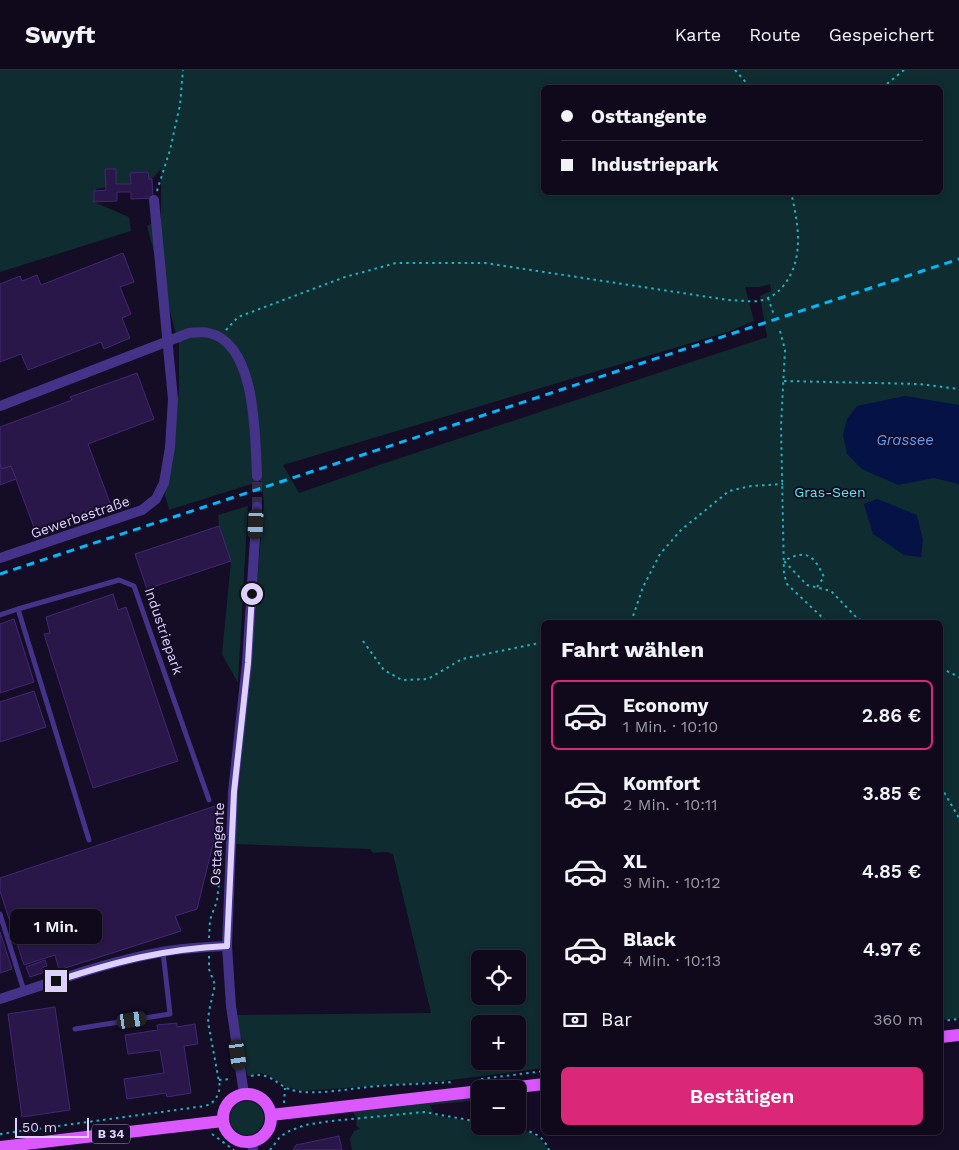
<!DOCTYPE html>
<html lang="de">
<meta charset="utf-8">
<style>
body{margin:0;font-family:"Work Sans",sans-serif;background:#1e1729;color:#f1f3f6;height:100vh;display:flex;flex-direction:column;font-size:19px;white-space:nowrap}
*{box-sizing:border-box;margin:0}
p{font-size:16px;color:#9c9aa3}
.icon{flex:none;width:28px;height:28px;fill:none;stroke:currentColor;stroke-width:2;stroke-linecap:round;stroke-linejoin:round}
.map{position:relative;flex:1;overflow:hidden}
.details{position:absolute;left:541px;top:550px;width:402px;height:515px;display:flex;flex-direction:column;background:#10091c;border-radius:8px;box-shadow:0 2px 8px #0003,0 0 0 1px #302a3b}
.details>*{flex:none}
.top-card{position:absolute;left:541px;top:15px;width:402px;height:110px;border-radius:8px;box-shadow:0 2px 8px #0003,0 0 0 1px #302a3b;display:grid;align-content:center;height:110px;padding:0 20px;background:#10091c}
.controls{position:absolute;left:471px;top:880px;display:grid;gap:10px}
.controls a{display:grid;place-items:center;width:55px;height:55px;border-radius:8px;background:#10091c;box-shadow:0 2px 8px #0003,0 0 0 1px #302a3b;font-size:25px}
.scale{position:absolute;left:15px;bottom:12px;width:74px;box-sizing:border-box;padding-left:5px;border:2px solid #ded1ff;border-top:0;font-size:14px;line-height:18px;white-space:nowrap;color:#ded1ff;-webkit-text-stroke:4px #150c26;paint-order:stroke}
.end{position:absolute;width:22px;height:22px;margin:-11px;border:6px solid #ded1ff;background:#111;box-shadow:0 0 0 2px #111}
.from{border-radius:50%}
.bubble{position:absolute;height:35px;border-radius:8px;background:#10091c;box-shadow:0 2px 8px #0003,0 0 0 1px #302a3b;font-size:16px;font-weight:600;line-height:35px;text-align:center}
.car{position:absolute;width:15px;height:30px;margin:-15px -8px;border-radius:6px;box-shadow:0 0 4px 1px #0007;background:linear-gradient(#222 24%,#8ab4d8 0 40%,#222 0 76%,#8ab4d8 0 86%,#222 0)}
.top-card b{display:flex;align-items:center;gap:18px;height:48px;font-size:19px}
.top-card b+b{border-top:1px solid #302a3b}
.top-card i{width:12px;height:12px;background:#f1f3f6}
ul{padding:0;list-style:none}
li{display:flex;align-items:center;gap:15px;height:70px;margin:0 10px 8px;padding:0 10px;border:2px solid transparent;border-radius:8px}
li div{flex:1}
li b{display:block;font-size:19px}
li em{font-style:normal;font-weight:600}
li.selected{border-color:#db2777}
li>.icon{width:45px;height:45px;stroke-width:1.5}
h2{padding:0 20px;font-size:22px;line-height:60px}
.pay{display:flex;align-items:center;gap:12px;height:55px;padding:0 20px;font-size:19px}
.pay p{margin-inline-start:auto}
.cta{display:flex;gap:10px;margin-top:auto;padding:10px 20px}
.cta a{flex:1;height:58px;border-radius:8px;background:#db2777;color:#fff;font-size:20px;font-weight:600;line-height:58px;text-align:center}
header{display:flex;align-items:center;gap:30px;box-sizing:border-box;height:70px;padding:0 25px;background:#10091c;border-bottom:1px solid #302a3b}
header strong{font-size:24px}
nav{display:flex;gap:28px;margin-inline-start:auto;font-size:18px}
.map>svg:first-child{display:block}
.green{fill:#0f2c30;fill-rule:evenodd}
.water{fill:#051246}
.building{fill:#291749;stroke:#432677}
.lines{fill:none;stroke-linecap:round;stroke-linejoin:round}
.minor-tunnel{stroke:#332a47;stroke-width:10;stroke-dasharray:10 5;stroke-linecap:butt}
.path{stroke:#23b2c1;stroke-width:2;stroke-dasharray:2.5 4;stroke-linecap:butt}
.service{stroke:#443389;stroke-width:5}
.minor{stroke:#443389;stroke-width:10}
.primary{stroke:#db58ff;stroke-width:12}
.rail{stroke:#00bbfc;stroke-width:3;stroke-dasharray:8 6;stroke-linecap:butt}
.route{stroke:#ded1ff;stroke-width:6}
.labels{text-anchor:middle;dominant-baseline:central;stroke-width:4;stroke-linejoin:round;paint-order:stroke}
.shield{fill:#150c26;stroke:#a296be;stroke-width:1}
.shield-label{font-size:12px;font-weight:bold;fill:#ded1ff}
.park-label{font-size:14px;fill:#52ebdc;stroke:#150c26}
.street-label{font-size:14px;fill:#ded1ff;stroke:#150c26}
.water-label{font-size:15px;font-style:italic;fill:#5f9cff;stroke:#150c26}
</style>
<header>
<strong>Swyft</strong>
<nav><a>Karte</a><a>Route</a><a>Gespeichert</a></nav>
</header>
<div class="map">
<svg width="959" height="1080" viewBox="0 0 959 1080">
<rect width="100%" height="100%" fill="#150c26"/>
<g class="green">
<path d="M 0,0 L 959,0 L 959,948 L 941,950 L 941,552 L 544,552 L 544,998 L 444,1011 L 303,1021 L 286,1017 L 268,1005 L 260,1003 L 248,1006 L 241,985 L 235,945 L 431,943 L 393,784 L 387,782 L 373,783 L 370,779 L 234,774 L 264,433 L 261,411 L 169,440 L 165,425 L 179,321 L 179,275 L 147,156 L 161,149 L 161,99 L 152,109 L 149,109 L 148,102 L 131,103 L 131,114 L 116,114 L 116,99 L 107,99 L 107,117 L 96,119 L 94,132 L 129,147 L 131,161 L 0,202 ZM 544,18 L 941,18 L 941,122 L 544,122 ZM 770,214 L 771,221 L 760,226 L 767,267 L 382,394 L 299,423 L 283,395 L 728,262 L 754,251 L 745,217 L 760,217 ZM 480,889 L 518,889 L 518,926 L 480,926 ZM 480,954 L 518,954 L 518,991 L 480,991 Z"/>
<polygon points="248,436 238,613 222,584 231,491 219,456 218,445"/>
<path d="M 480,1021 L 480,1030 L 430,1035 L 434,1045 L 480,1053 L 480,1056 C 503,1056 537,1055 548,1080 L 352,1080 L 350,1069 L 354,1061 L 360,1059 L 356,1055 L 357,1049 L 350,1037 Z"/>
<circle cx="247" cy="1048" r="17"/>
</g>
<g class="water">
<polygon points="905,326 959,335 959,414 934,408 898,415 862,399 847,384 843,365 847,349 857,336"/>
<polygon points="877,429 917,445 923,470 921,487 904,485 873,464 864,434"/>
</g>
<g class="building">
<polygon points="105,99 116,99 116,114 131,114 130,103 148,102 149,109 152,109 153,128 131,129 131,122 117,122 117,131 94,132 94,121 106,120"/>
<polygon points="123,183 134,212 120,217 131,244 122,248 130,268 104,279 101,272 28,300 21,284 0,292 0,214 20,206 22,211 37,205 41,215"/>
<polygon points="137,303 154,349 88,374 110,433 35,460 11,396 2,399 0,394 0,357 72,330 70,327"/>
<polygon points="0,394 2,399 11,396 16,409 0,415"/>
<polygon points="219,456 231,491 147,519 135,484"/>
<polygon points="113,524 118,540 126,537 178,691 93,718 44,564 50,563 46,547"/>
<polygon points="14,549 34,612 0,623 0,554"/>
<polygon points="34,621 46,657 0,672 0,632"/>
<polygon points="215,736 219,750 197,839 175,846 181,861 59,900 55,885 24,895 0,821 0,808"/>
<polygon points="0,862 12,899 0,903"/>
<polygon points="45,890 47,896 43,897 45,902 30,907 26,897"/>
<polygon points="55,937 70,1040 22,1047 8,944"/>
<polygon points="177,953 177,957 195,954 198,974 184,976 191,1023 167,1027 166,1023 127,1029 124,1009 164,1003 160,980 128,984 125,965 158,960 157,955"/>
<polygon points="339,1066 342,1080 293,1080 296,1075"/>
</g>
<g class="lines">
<polyline class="minor-tunnel" points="257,437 257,406"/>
<g class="path">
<polyline points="735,0 751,18"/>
<polyline points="882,18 904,0"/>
<polyline points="157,121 170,80 180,35 183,0"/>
<polyline points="768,228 774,245"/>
<path d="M 226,260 L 238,247 L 345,207 L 396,193 L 485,193 L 728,230 C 738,230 749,232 759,231 C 769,229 778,223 784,215 C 805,188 798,153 791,122"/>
<polyline points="780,261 785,280 781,356 784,504 787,514 827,552"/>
<polyline points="784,311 919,314 959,319"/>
<path d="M 817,517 L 824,507 C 814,486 807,478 784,491 L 807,515 L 831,521 L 857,548 L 864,552"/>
<polyline points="631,552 643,517 660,484 681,460 729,421 751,416 783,414"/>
<polyline points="363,571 384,600 402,610 428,609 462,589 544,572"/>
<polyline points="941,598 959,607"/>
<polyline points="941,717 959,748"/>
<polyline points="209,868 210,850 217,831 219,812"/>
<polyline points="941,951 959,949"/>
<path d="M 251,1006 C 273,1001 277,1018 296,1021 C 316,1025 348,1019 369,1017 C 397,1014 425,1014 453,1012"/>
<polyline points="481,1009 544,1001"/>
<polyline points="219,1010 231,1009"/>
<polyline points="284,1033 285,1018"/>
<path d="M 504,1056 C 523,1060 541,1060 549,1080"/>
<path d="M 0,1064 L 205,1036 C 215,1033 218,1026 220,1017 L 208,952 L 209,941 L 215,915 L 209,899 L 209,885"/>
<polyline points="212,1064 234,1080"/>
<polyline points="270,1080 280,1067 287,1062 305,1055 331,1051 424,1042 480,1052"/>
</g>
<g class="service">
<polyline points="18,539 119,510 134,516 209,730"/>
<polyline points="0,545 18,539 89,770"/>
<polyline points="0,844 24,921"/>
<polyline points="75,959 170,944 163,882"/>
</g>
<g class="minor">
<path d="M 0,336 L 189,263 C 196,263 202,261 209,263 C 257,274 255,368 257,406"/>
<polyline points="0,488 142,440 156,429 164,413 170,377 173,329 154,130"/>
<path d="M 0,929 C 53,912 106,892 162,882 C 183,878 205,877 227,876"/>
<polyline points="244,1024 231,936 227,876 233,722 247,593 257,437"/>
<polyline points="252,1072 253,1080"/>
</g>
<g class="primary">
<polyline points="941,967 959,965"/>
<polyline points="501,1019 544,1014"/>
<circle cx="247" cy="1048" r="24"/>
<polyline points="271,1045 480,1021"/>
<polyline points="0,1077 223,1051"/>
</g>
<polyline class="rail" points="0,504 959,189"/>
</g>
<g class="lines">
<path class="route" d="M 56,911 C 115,892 163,879 227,876 L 234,722 L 248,593 L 252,524"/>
</g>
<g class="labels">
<rect class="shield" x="92" y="1054.5" width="38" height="19" rx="4"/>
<g class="shield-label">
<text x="111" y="1064">B 34</text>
</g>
<g class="park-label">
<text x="830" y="422">Gras-Seen</text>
</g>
<g class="street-label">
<text transform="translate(80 447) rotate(-19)">Gewerbestraße</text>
<text transform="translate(164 561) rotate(71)">Industriepark</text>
<text transform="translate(217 774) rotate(-87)">Osttangente</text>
</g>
<g class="water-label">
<text x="905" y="370">Grassee</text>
</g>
</g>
</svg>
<div class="controls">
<a><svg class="icon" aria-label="locate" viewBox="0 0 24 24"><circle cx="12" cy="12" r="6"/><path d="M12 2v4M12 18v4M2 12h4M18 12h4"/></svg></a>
<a>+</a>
<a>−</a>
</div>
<div class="scale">50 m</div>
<i class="end from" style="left:252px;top:524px"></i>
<i class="end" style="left:56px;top:911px"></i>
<div class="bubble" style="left:10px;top:839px;width:92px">1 Min.</div>
<i class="car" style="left:256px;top:454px;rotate:183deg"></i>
<i class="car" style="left:132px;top:950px;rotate:81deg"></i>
<i class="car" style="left:238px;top:985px;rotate:172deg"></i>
<div class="top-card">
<b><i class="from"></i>Osttangente</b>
<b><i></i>Industriepark</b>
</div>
<section class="details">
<h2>Fahrt wählen</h2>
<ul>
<li class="selected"><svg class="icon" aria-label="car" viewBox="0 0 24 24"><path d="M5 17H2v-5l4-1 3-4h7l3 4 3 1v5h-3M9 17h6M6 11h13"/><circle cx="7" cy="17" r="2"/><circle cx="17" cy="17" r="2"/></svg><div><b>Economy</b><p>1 Min. · 10:10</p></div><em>2.86 €</em></li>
<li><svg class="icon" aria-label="car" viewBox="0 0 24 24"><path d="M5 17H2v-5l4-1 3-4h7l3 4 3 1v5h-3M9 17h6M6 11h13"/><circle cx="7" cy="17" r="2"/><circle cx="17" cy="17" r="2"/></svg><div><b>Komfort</b><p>2 Min. · 10:11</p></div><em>3.85 €</em></li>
<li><svg class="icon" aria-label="car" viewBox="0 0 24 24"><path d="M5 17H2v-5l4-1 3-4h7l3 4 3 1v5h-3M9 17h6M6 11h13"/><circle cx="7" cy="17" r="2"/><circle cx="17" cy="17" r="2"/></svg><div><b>XL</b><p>3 Min. · 10:12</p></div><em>4.85 €</em></li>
<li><svg class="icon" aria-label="car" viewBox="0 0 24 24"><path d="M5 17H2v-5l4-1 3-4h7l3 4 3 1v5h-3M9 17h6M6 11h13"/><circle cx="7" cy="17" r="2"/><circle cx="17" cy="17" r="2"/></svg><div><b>Black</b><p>4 Min. · 10:13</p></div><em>4.97 €</em></li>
</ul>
<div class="pay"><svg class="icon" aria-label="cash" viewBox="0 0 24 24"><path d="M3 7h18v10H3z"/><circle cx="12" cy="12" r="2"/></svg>Bar<p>360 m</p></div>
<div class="cta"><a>Bestätigen</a></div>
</section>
</div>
